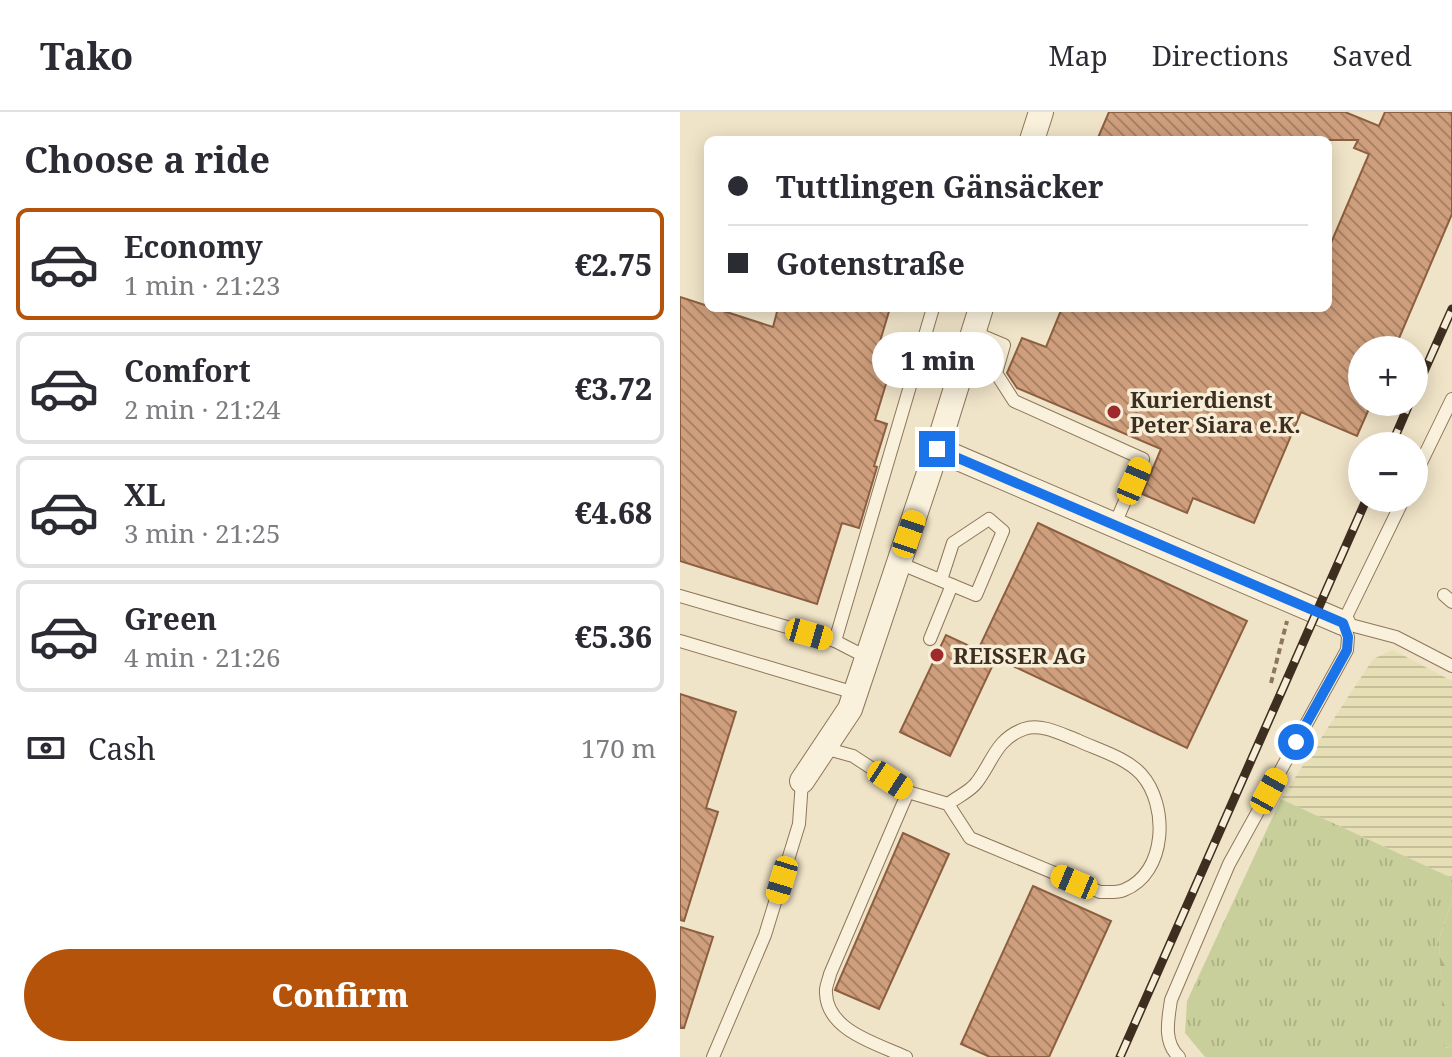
<!DOCTYPE html>
<meta charset="utf-8">
<style>
body{margin:0;font-family:"Noto Serif",serif;background:#f7f7f7;color:#2b2b33;height:100vh;display:flex;flex-direction:column;font-size:30px;white-space:nowrap}
*{box-sizing:border-box;margin:0}
p{font-size:26px;color:#7c7c81}
.icon{flex:none;width:44px;height:44px;fill:none;stroke:currentColor;stroke-width:2;stroke-linecap:round;stroke-linejoin:round}
.map{position:relative;flex:1;overflow:hidden}
.side{display:flex;flex-direction:column;background:#fff;width:680px}
.side>*{flex:none}
.banner{position:absolute;left:24px;top:24px;width:628px;height:176px;border-radius:12px;box-shadow:0 4px 20px #0003;display:grid;align-content:center;height:176px;padding:0 24px;background:#fff}
.fabs{position:absolute;left:668px;top:224px;display:grid;gap:16px}
.fabs a{display:grid;place-items:center;width:80px;height:80px;border-radius:50%;background:#fff;box-shadow:0 4px 20px #0003;font-size:40px}
.end{position:absolute;width:36px;height:36px;margin:-18px;border:10px solid #1a73e8;background:#fff;box-shadow:0 0 0 4px #fff}
.from{border-radius:50%}
.bubble{position:absolute;height:56px;border-radius:28px;background:#fff;box-shadow:0 4px 20px #0003;font-size:26px;font-weight:800;line-height:56px;text-align:center}
.car{position:absolute;width:24px;height:48px;margin:-24px -12px;border-radius:10px;box-shadow:0 0 6px 2px #0007;background:linear-gradient(#f5c518 24%,#345 0 40%,#f5c518 0 76%,#345 0 86%,#f5c518 0)}
.banner b{display:flex;align-items:center;gap:28px;height:76px;font-size:30px}
.banner b+b{border-top:2px solid #e1e1e2}
.banner i{width:20px;height:20px;background:#2b2b33}
ul{padding:0;list-style:none}
li{display:flex;align-items:center;gap:24px;height:112px;margin:0 16px 12px;padding:0 8px;border:4px solid #e1e1e2;border-radius:12px}
li div{flex:1}
li b{display:block;font-size:30px}
li em{font-style:normal;font-weight:800}
li.active{border-color:#b45309}
li>.icon{width:72px;height:72px;stroke-width:1.5}
h2{padding:0 24px;font-size:36px;line-height:96px}
.pay{display:flex;align-items:center;gap:20px;height:88px;padding:0 24px;font-size:30px}
.pay p{margin-inline-start:auto}
.action{display:flex;gap:16px;margin-top:auto;padding:16px 24px}
.action a{flex:1;height:92px;border-radius:48px;background:#b45309;color:#fff;font-size:32px;font-weight:800;line-height:92px;text-align:center}
header{display:flex;align-items:center;gap:48px;box-sizing:border-box;height:112px;padding:0 40px;background:#fff;border-bottom:2px solid #e1e1e2}
header strong{font-size:38px}
nav{display:flex;gap:44px;margin-inline-start:auto;font-size:28px}
main{display:flex;flex:1;min-height:0}
.map>svg:first-child{display:block}
.farmland{fill:url(#farmland-rules)}
.grass{fill:url(#grass-tufts)}
.forest{fill:url(#forest-firs)}
.building{fill:url(#building-back-hatch);stroke:#8d5f41;stroke-width:2}
.lines{fill:none;stroke-linecap:round;stroke-linejoin:round}
.service-casing{stroke:#8d765c;stroke-width:14}
.minor-casing{stroke:#8d765c;stroke-width:26}
.path{stroke:#8d765c;stroke-width:4;stroke-dasharray:6 4;stroke-linecap:butt}
.service{stroke:#faf1dc;stroke-width:12}
.minor{stroke:#faf1dc;stroke-width:24}
.rail-casing{stroke:#3d2e20;stroke-width:9}
.rail{stroke:#f7eed8;stroke-width:6;stroke-dasharray:18;stroke-linecap:butt}
.route{stroke:#1a73e8;stroke-width:10}
.poi-dot{fill:#9e2a2b;stroke:#f7eed8;stroke-width:3}
.labels{text-anchor:middle;dominant-baseline:central;stroke-width:7;stroke-linejoin:round;paint-order:stroke}
.poi-label{font-size:22px;font-weight:bold;fill:#3d2e20;stroke:#f7eed8;text-anchor:start}
</style>
<header>
<strong>Tako</strong>
<nav><a>Map</a><a>Directions</a><a>Saved</a></nav>
</header>
<main>
<section class="side">
<h2>Choose a ride</h2>
<ul>
<li class="active"><svg class="icon" aria-label="car" viewBox="0 0 24 24"><path d="M5 17H2v-5l4-1 3-4h7l3 4 3 1v5h-3M9 17h6M6 11h13"/><circle cx="7" cy="17" r="2"/><circle cx="17" cy="17" r="2"/></svg><div><b>Economy</b><p>1 min · 21:23</p></div><em>€2.75</em></li>
<li><svg class="icon" aria-label="car" viewBox="0 0 24 24"><path d="M5 17H2v-5l4-1 3-4h7l3 4 3 1v5h-3M9 17h6M6 11h13"/><circle cx="7" cy="17" r="2"/><circle cx="17" cy="17" r="2"/></svg><div><b>Comfort</b><p>2 min · 21:24</p></div><em>€3.72</em></li>
<li><svg class="icon" aria-label="car" viewBox="0 0 24 24"><path d="M5 17H2v-5l4-1 3-4h7l3 4 3 1v5h-3M9 17h6M6 11h13"/><circle cx="7" cy="17" r="2"/><circle cx="17" cy="17" r="2"/></svg><div><b>XL</b><p>3 min · 21:25</p></div><em>€4.68</em></li>
<li><svg class="icon" aria-label="car" viewBox="0 0 24 24"><path d="M5 17H2v-5l4-1 3-4h7l3 4 3 1v5h-3M9 17h6M6 11h13"/><circle cx="7" cy="17" r="2"/><circle cx="17" cy="17" r="2"/></svg><div><b>Green</b><p>4 min · 21:26</p></div><em>€5.36</em></li>
</ul>
<div class="pay"><svg class="icon" aria-label="cash" viewBox="0 0 24 24"><path d="M3 7h18v10H3z"/><circle cx="12" cy="12" r="2"/></svg>Cash<p>170 m</p></div>
<div class="action"><a>Confirm</a></div>
</section>
<div class="map">
<svg width="772" height="945" viewBox="0 0 772 945">
<defs>
<pattern id="farmland-rules" width="6" height="5" patternUnits="userSpaceOnUse" patternTransform="scale(2)"><rect width="6" height="5" fill="#e6deb5"/><path d="M0 2.5h6" fill="none" stroke="#c6bf9b"/></pattern>
<pattern id="grass-tufts" width="24" height="20" patternUnits="userSpaceOnUse" patternTransform="scale(2)"><rect width="24" height="20" fill="#c9cf9b"/><path d="M3 7l-1-3M5 7V3M7 7l1-3M15 17l-1-3M17 17v-4M19 17l1-3" fill="none" stroke="#aeb285"/></pattern>
<pattern id="forest-firs" width="22" height="20" patternUnits="userSpaceOnUse" patternTransform="scale(2)"><rect width="22" height="20" fill="#c9cf9b"/><path d="M5 1l3.5 6h-7zM16 11l3.5 6h-7z" fill="#aeb285"/></pattern>
<pattern id="building-back-hatch" width="6" height="6" patternUnits="userSpaceOnUse" patternTransform="scale(2)"><rect width="6" height="6" fill="#cf9f7d"/><path d="M-1 5l2 2M0 0l6 6M5-1l2 2" fill="none" stroke="#a98266"/></pattern>
</defs>
<rect width="100%" height="100%" fill="#f0e4c8"/>
<polygon class="farmland" points="713,538 772,569 772,766 601,687 693,547"/>
<polygon class="grass" points="601,687 772,766 772,788 759,828 765,936 772,934 772,945 525,945 505,921 507,889"/>
<polygon class="forest" points="772,788 772,934 764,936 759,828"/>
<g class="building">
<polygon points="429,0 665,0 699,14 705,0 772,0 772,102 714,238 682,238 682,290 692,290 677,324 621,300 574,411 513,386 507,401 462,382 481,337 337,276 327,261 342,226 366,235 382,196 648,196 648,138 689,42 674,36 678,28 417,28"/>
<polygon points="0,185 93,215 98,196 210,196 195,246 212,252 195,308 207,312 194,354 197,355 179,416 162,411 137,492 0,449"/>
<polygon points="358,411 567,509 507,636 316,546 270,644 220,620 266,523 298,538"/>
<polygon points="0,582 56,600 26,696 38,700 4,809 0,808"/>
<polygon points="223,721 269,742 199,897 155,878"/>
<polygon points="353,774 431,809 369,945 310,945 281,932"/>
<polygon points="0,815 33,825 4,916 0,916"/>
</g>
<g class="lines">
<defs>
<g id="service">
<polyline points="293,220 324,233 316,261 334,289 463,347 435,412"/>
<polyline points="734,365 772,287"/>
<polyline points="219,451 296,483 323,419 309,407 273,431 261,468"/>
<polyline points="764,483 772,490"/>
<polyline points="0,484 155,529 188,546"/>
<polyline points="663,511 724,386"/>
<polyline points="663,511 716,525 772,554"/>
<polyline points="250,527 272,473"/>
<polyline points="0,529 175,581"/>
<polyline points="155,529 253,196"/>
<path d="M 144,636 L 173,644 L 228,680 L 268,692 C 277,685 291,679 297,670 C 313,649 316,627 344,617 C 361,611 381,622 397,628 C 418,638 445,645 461,662 C 489,693 487,761 444,778 C 437,781 428,780 420,780 L 290,726 L 268,692"/>
<polyline points="33,945 85,823 119,712 122,669"/>
<path d="M 226,945 C 198,932 147,919 146,881 C 145,875 149,868 150,862 L 228,680"/>
<path d="M 499,945 C 483,930 488,908 491,888 L 549,752 L 667,538 L 668,525 L 663,511"/>
</g>
<g id="minor">
<polyline points="352,28 361,0"/>
<polyline points="257,337 663,511"/>
<polyline points="122,669 170,597 257,337 301,196"/>
</g>
</defs>
<use href="#service" class="service-casing"/>
<use href="#minor" class="minor-casing"/>
<polyline class="path" points="591,571 607,509"/>
<use href="#service" class="service"/>
<use href="#minor" class="minor"/>
<defs>
<g id="rail">
<polyline points="734,282 772,197"/>
<polyline points="711,334 730,290"/>
<polyline points="440,945 687,386"/>
</g>
</defs>
<use href="#rail" class="rail-casing"/>
<use href="#rail" class="rail"/>
</g>
<g class="lines">
<polyline class="route" points="257,337 663,511 668,525 667,538 616,630"/>
</g>
<g class="poi-dot">
<circle cx="434" cy="300" r="8"/>
<circle cx="257" cy="543" r="8"/>
</g>
<g class="labels">
<g class="poi-label">
<text x="450" y="287">Kurierdienst<tspan x="450" dy="25">Peter Siara e.K.</tspan></text>
<text x="273" y="543">REISSER AG</text>
</g>
</g>
</svg>
<div class="fabs">
<a>+</a>
<a>−</a>
</div>
<i class="end from" style="left:616px;top:630px"></i>
<i class="end" style="left:257px;top:337px"></i>
<div class="bubble" style="left:192px;top:220px;width:132px">1 min</div>
<i class="car" style="left:454px;top:369px;rotate:23deg"></i>
<i class="car" style="left:229px;top:422px;rotate:19deg"></i>
<i class="car" style="left:129px;top:522px;rotate:106deg"></i>
<i class="car" style="left:210px;top:668px;rotate:123deg"></i>
<i class="car" style="left:589px;top:679px;rotate:29deg"></i>
<i class="car" style="left:102px;top:768px;rotate:197deg"></i>
<i class="car" style="left:394px;top:770px;rotate:293deg"></i>
<div class="banner">
<b><i class="from"></i>Tuttlingen Gänsäcker</b>
<b><i></i>Gotenstraße</b>
</div>
</div>
</main>
